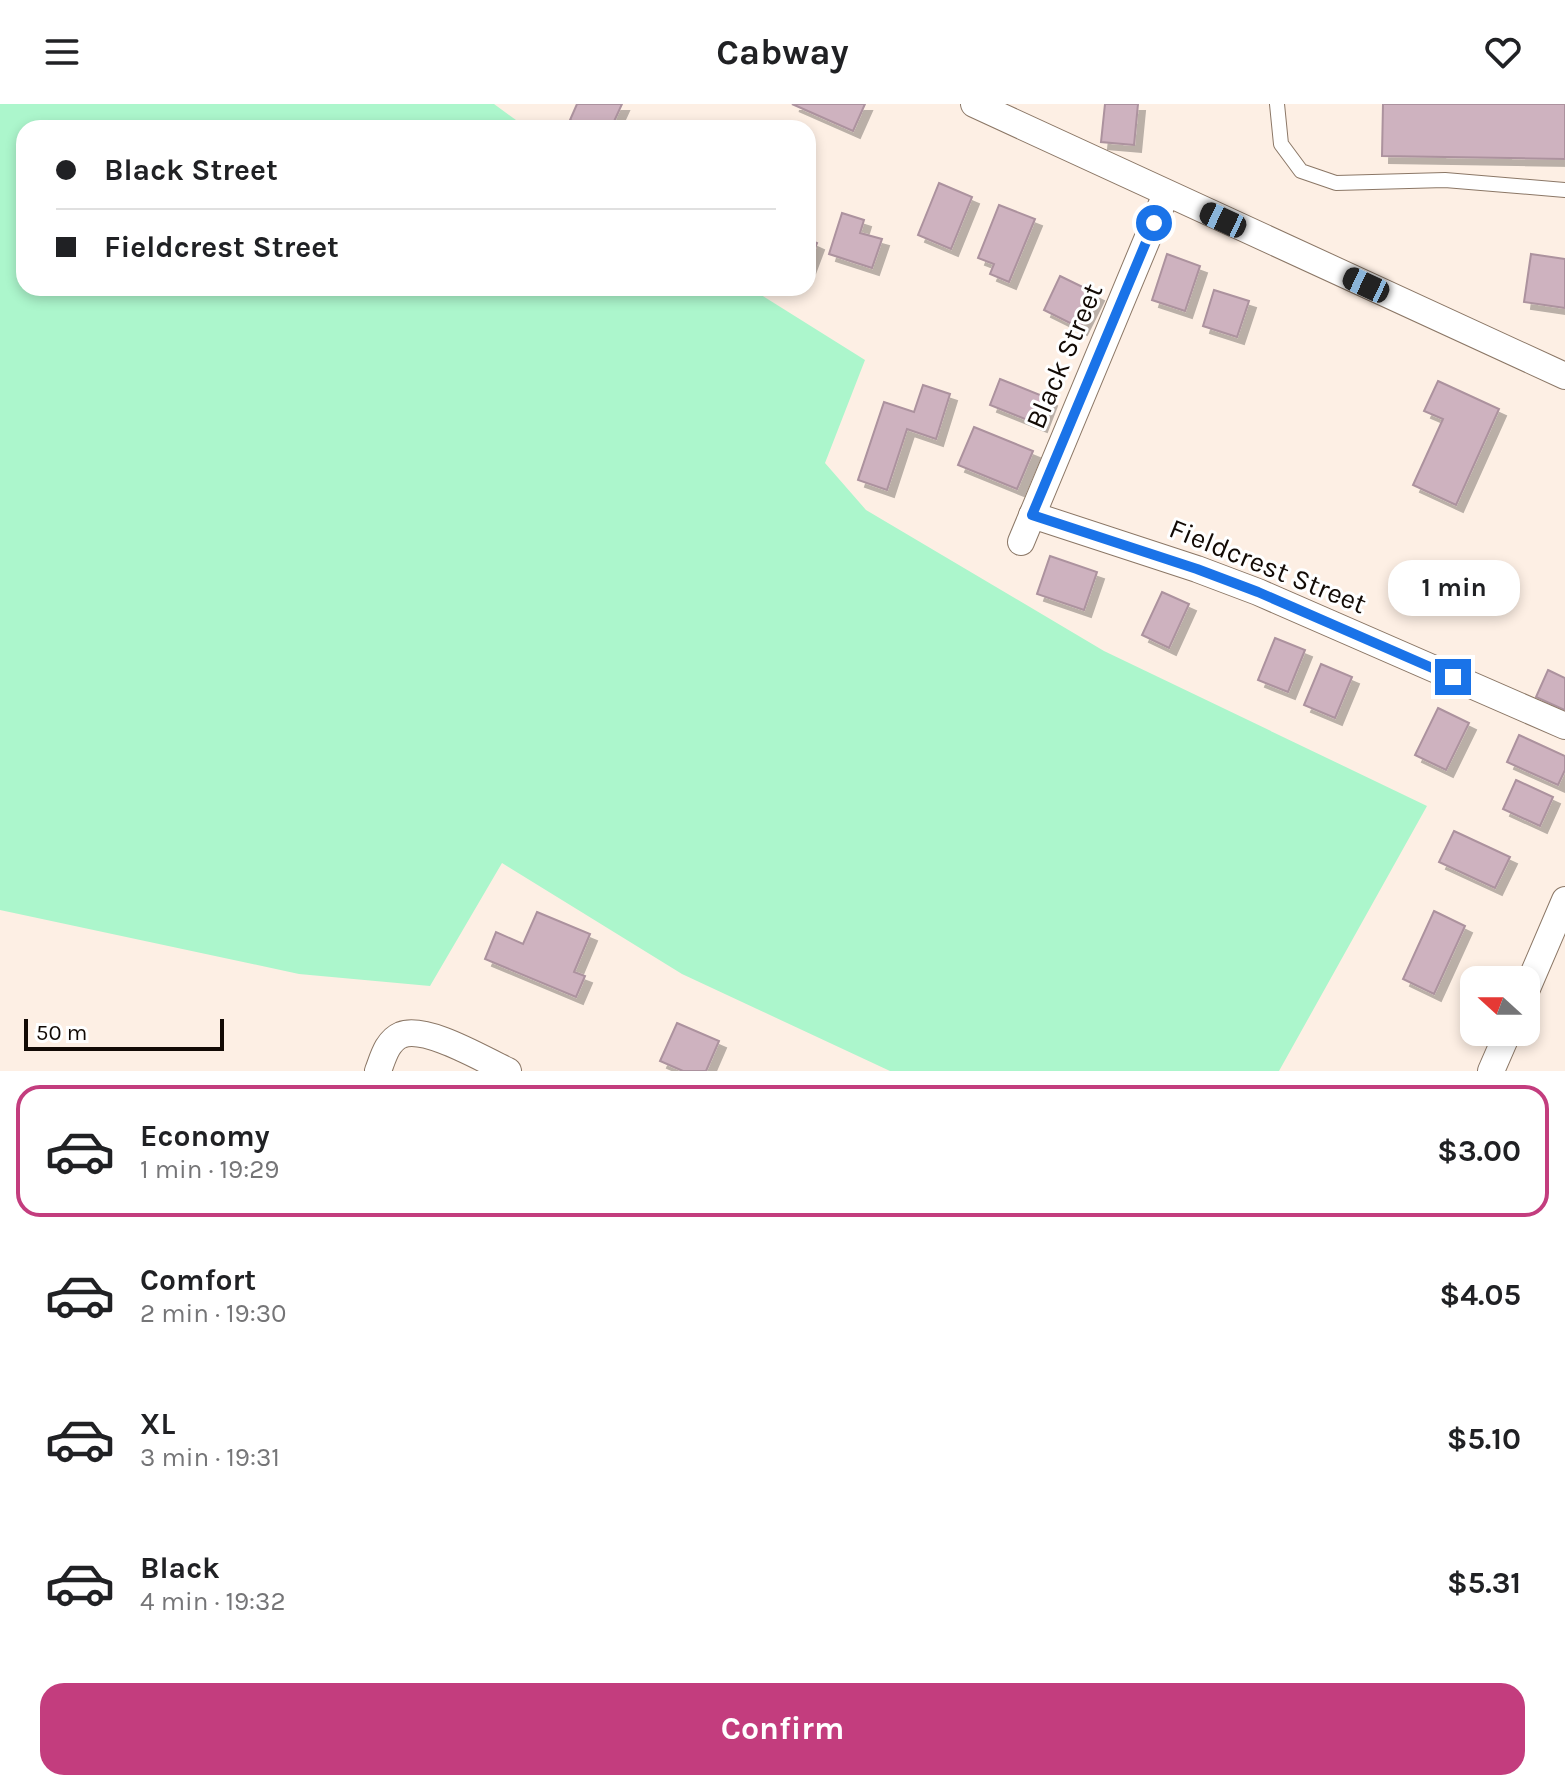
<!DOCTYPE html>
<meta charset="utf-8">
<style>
body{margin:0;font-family:Karla,sans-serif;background:#f2f2f2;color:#202124;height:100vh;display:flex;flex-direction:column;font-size:30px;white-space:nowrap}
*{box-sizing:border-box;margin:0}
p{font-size:26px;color:#757577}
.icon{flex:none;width:44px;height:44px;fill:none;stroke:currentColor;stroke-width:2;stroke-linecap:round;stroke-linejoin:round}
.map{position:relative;height:967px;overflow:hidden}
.sheet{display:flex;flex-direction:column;background:#fff;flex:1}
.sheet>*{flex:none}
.banner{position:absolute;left:16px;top:16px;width:800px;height:176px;border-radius:24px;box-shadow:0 4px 12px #0003;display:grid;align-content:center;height:176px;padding:0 40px;background:#fff}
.needle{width:52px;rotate:291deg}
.buttons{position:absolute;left:1460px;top:862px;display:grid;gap:16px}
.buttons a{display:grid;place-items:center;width:80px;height:80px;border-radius:16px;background:#fff;box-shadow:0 4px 12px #0003;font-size:40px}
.scale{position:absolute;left:24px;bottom:20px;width:200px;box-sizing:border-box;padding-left:8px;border:4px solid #120a05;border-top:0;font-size:22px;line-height:28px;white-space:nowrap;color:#120a05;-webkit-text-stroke:6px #fff;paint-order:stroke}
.end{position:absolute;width:36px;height:36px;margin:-18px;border:10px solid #1a73e8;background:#fff;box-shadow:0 0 0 4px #fff}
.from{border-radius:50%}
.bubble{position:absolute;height:56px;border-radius:24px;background:#fff;box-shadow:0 4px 12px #0003;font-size:26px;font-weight:700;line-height:56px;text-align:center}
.car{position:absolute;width:24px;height:48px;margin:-24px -12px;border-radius:10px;box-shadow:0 0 6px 2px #0007;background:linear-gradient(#222 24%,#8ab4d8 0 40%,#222 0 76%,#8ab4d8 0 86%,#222 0)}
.banner b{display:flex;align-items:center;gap:28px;height:76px;font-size:30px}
.banner b+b{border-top:2px solid #e0e0e0}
.banner i{width:20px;height:20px;background:#202124}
ul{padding:14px 0 0;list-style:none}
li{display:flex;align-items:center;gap:24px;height:132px;margin:0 16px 12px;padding:0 24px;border:4px solid transparent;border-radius:24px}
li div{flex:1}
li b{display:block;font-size:30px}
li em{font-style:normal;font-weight:700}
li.selected{border-color:#c33d7e}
li>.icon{width:72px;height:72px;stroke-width:1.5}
.cta{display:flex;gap:16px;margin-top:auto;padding:16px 40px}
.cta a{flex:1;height:92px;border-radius:24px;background:#c33d7e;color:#fff;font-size:32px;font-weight:700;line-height:92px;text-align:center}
header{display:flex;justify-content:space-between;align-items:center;height:104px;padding:0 40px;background:#fff;font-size:36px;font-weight:700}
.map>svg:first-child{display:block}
.green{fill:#acf6cc}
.building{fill:#ceb2bf;stroke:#ac929e;stroke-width:2;filter:url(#shadow)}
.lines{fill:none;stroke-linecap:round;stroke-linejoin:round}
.service-casing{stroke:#8b7766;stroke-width:16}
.minor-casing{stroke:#8b7766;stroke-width:28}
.service{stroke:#fff;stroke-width:14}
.minor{stroke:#fff;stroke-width:26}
.route{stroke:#1a73e8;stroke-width:10}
.labels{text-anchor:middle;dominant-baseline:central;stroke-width:6;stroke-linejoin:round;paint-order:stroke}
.street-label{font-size:28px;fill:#120a05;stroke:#fff}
</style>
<header><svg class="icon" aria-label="menu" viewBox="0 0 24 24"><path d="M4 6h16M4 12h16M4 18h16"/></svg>Cabway<svg class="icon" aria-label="heart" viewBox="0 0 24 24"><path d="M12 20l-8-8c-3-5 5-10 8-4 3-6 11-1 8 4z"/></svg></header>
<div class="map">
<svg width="1565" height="967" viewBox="0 0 1565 967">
<defs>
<filter id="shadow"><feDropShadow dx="7" dy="7" stdDeviation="0" flood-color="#0004"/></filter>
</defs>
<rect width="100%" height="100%" fill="#fdefe4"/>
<polygon class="green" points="0,0 494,0 527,24 24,24 24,184 750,184 865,256 825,359 866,406 1104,547 1427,702 1279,967 890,967 682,870 502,759 430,882 299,870 0,806"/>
<g class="building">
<polygon points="577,0 622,0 611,24 587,24 570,16"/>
<polygon points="792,0 865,0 853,27"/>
<polygon points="1105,0 1138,0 1134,41 1101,38"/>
<polygon points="1383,0 1565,0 1565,55 1382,52"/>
<polygon points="939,79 972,93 951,145 918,131"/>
<polygon points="999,101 1035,115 1009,178 990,170 994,160 978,154"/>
<polygon points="842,109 864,116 860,129 882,135 872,164 829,150"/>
<polygon points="808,135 817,139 808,163"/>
<polygon points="1167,150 1200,162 1185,207 1152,196"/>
<polygon points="1531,150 1565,155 1565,204 1524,198"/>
<polygon points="1060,172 1097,190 1080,224 1044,206"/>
<polygon points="1214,186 1249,197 1237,233 1203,222"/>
<polygon points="1000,275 1050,295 1040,321 990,301"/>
<polygon points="1438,277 1499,305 1456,401 1413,381 1443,315 1424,307"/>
<polygon points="923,281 950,290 936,335 907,325 887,386 858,376 884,298 914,308"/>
<polygon points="974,323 1033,347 1017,385 958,361"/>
<polygon points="1050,452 1097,468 1084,506 1037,490"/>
<polygon points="1162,488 1189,500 1169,544 1142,531"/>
<polygon points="1275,534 1305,546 1288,588 1258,576"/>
<polygon points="1321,560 1352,573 1335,614 1304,601"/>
<polygon points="1548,566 1565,574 1565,606 1536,593"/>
<polygon points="1438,604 1469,619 1446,666 1415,651"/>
<polygon points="1519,631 1565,652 1565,666 1558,681 1507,658"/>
<polygon points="1516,676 1553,693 1540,722 1503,705"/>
<polygon points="1454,727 1510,753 1495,784 1439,758"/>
<polygon points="1434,807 1465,822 1434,890 1403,875"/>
<polygon points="537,808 590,830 574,868 585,872 576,893 485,855 496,828 523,840"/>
<polygon points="677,919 719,937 706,967 683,967 660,957"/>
</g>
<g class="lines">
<defs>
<polyline id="service" points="1277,0 1281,40 1301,67 1336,79 1445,76 1565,86"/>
<g id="minor">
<polyline points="974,0 1565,272"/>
<polyline points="1032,411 1197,465 1258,488 1565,622"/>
<polyline points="1021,438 1166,90"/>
<polyline points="1526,887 1565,796"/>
<path d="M 378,967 C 383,954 387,937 401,931 C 426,921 484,956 508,967"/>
<polyline points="1491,967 1508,928"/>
</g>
</defs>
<use href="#service" class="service-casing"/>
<use href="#minor" class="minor-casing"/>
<use href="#service" class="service"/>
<use href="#minor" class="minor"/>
</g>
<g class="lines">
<polyline class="route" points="1154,119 1032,411 1197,465 1258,488 1453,573"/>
</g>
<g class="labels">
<g class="street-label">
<text transform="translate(1064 252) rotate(-67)">Black Street</text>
<text transform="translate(1268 462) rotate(22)">Fieldcrest Street</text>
</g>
</g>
</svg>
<div class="buttons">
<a><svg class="needle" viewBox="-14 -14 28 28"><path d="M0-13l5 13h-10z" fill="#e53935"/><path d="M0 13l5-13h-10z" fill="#757577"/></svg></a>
</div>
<div class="scale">50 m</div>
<i class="end from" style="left:1154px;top:119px"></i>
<i class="end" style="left:1453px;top:573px"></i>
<div class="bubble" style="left:1388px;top:456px;width:132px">1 min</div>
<i class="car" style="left:1223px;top:116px;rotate:295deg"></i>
<i class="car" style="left:1366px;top:181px;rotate:295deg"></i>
<div class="banner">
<b><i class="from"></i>Black Street</b>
<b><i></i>Fieldcrest Street</b>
</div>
</div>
<section class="sheet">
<ul>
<li class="selected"><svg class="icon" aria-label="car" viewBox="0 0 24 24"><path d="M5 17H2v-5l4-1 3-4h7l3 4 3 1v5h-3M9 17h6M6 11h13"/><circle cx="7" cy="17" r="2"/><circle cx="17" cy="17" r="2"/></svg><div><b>Economy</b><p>1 min · 19:29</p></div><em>$3.00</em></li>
<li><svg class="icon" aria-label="car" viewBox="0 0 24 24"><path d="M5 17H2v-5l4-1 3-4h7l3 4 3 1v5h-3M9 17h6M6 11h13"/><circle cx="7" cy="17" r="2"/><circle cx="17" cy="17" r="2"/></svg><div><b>Comfort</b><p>2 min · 19:30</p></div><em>$4.05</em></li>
<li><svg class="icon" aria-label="car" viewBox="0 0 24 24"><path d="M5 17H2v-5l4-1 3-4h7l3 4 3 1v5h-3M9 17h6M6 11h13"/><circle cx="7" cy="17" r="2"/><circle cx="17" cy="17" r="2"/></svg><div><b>XL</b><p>3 min · 19:31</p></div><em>$5.10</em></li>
<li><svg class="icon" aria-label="car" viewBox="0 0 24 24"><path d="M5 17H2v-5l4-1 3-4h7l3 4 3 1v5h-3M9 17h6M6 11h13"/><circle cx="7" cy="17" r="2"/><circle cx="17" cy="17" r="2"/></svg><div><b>Black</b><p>4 min · 19:32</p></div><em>$5.31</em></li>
</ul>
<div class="cta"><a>Confirm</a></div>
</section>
